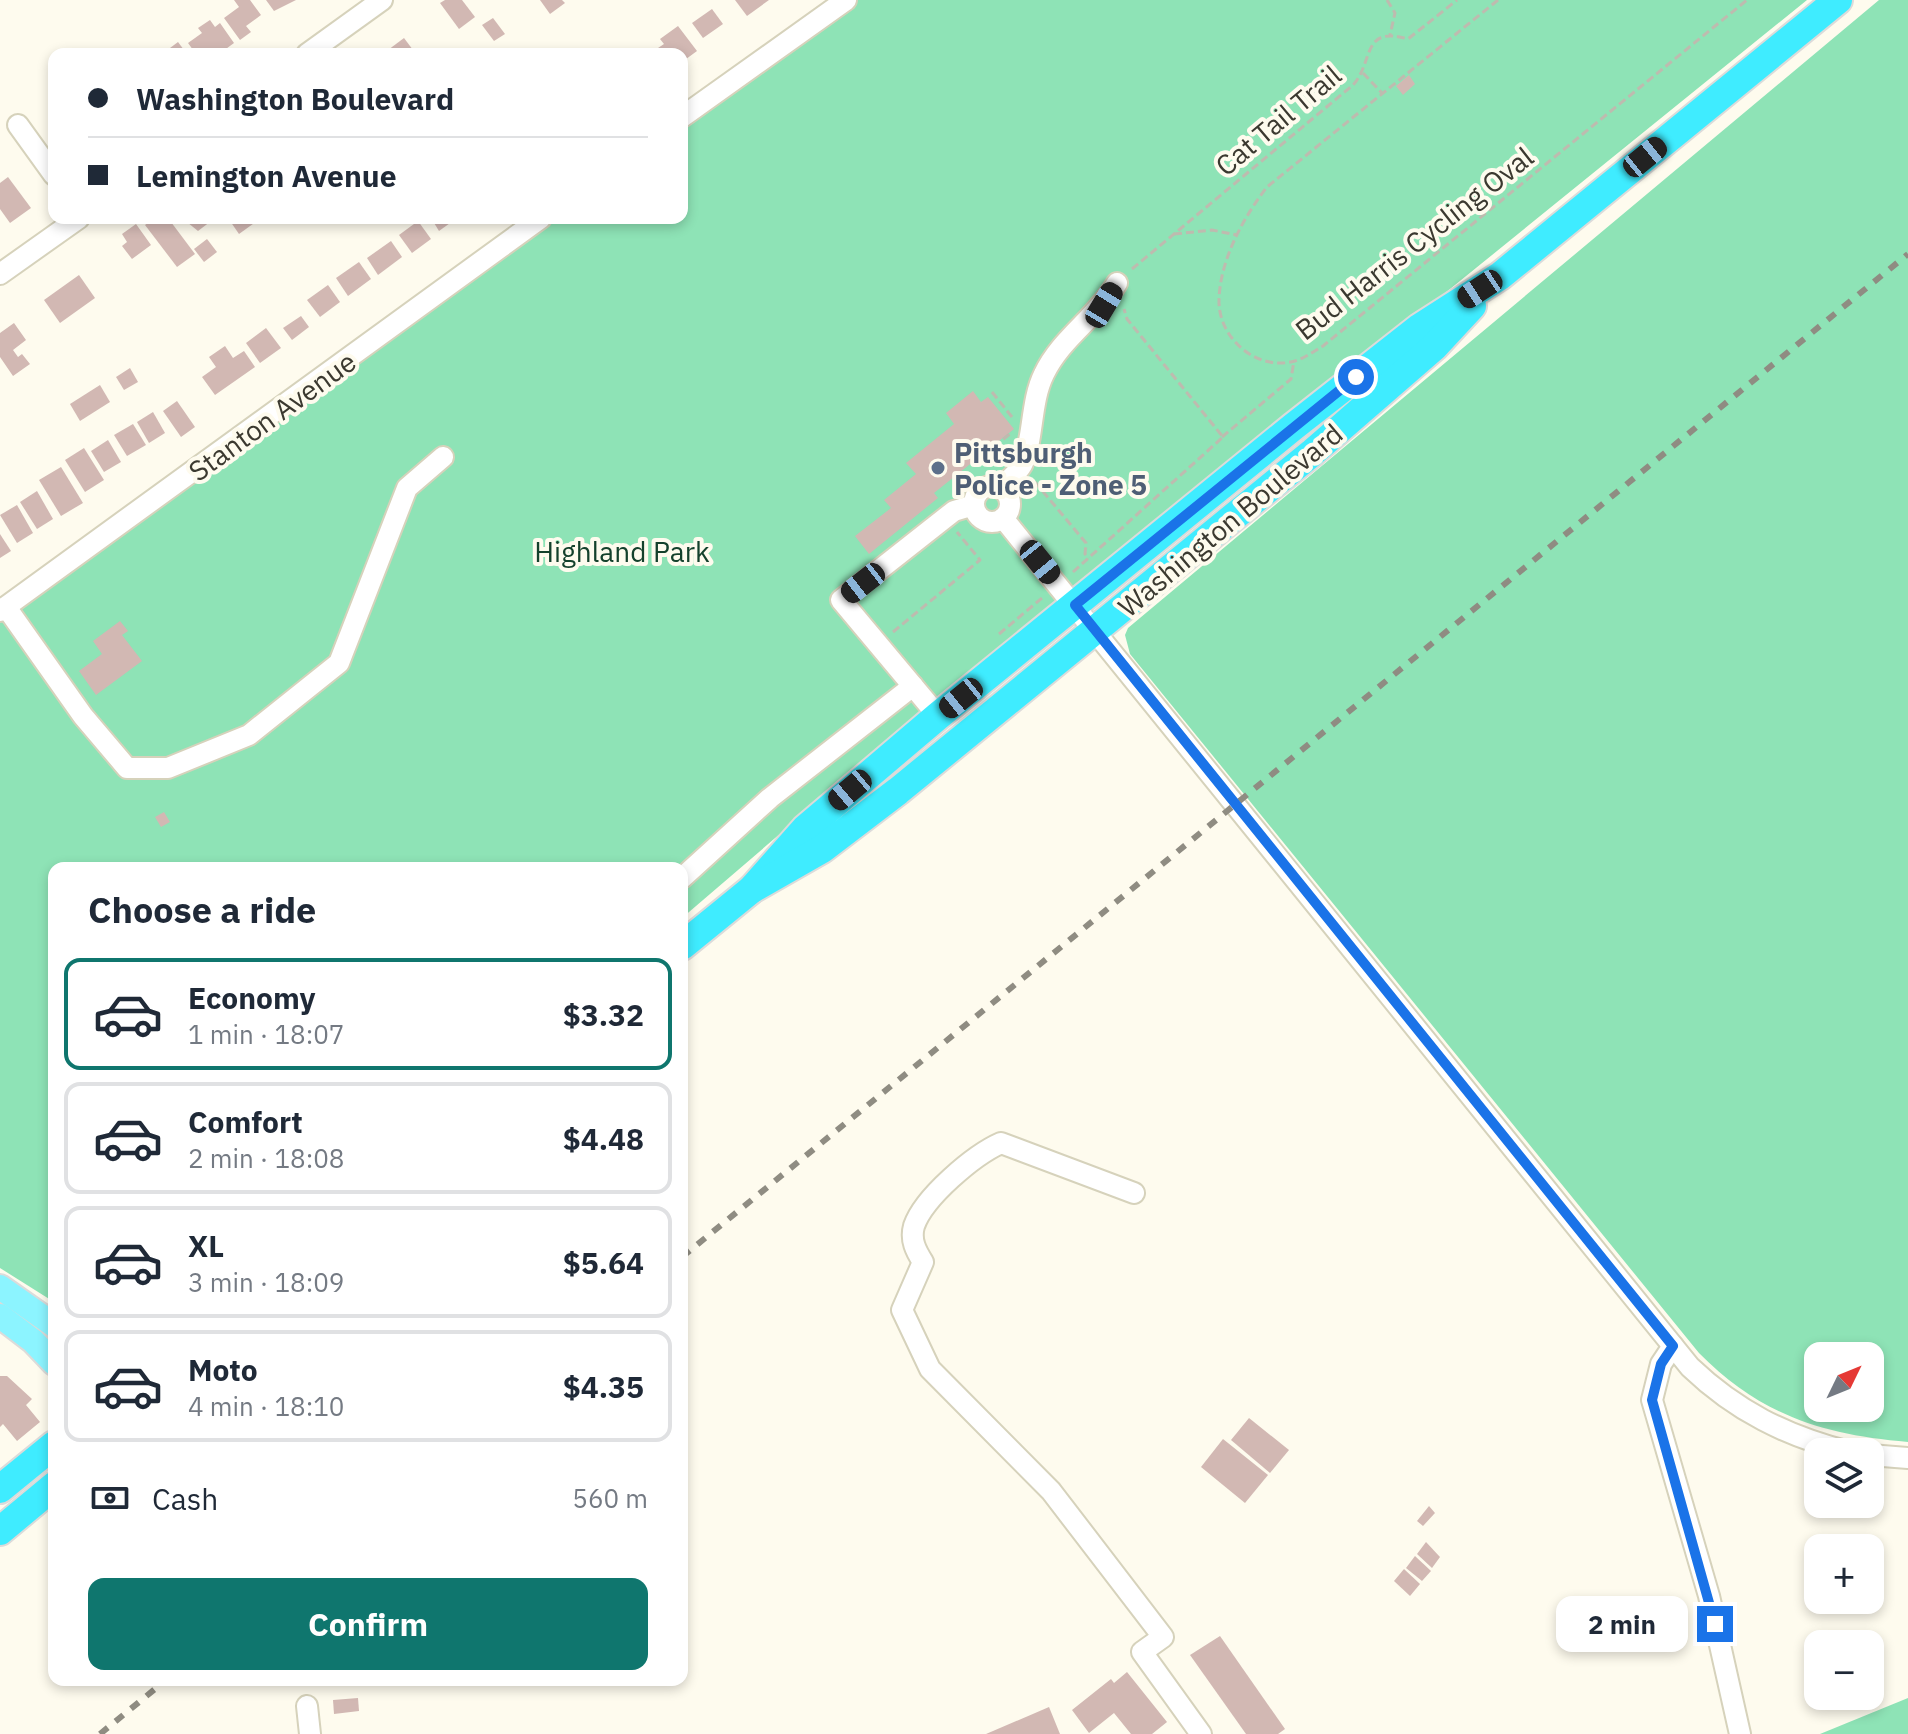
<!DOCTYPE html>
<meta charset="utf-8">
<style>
body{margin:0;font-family:"IBM Plex Sans",sans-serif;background:#f6f6f7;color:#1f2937;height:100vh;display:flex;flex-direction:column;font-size:30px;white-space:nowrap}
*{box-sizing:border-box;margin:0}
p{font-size:26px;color:#747a83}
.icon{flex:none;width:44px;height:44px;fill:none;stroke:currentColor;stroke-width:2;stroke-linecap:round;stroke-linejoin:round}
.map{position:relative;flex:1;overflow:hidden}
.drawer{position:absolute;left:48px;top:862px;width:640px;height:824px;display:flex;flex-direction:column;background:#fff;border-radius:16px;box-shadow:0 4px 12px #0003}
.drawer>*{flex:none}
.guide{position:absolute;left:48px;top:48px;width:640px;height:176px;border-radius:16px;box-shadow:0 4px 12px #0003;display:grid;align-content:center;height:176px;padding:0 40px;background:#fff}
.needle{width:52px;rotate:47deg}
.fabs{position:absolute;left:1804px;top:1342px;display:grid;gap:16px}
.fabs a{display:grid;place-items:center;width:80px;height:80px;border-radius:16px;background:#fff;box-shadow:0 4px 12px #0003;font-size:40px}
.end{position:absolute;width:36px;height:36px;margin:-18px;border:10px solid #1a73e8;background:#fff;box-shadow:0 0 0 4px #fff}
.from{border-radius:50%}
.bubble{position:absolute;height:56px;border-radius:16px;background:#fff;box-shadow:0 4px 12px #0003;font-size:26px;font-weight:700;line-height:56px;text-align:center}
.car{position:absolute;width:24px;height:48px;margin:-24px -12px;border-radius:10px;box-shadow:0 0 6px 2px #0007;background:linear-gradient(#222 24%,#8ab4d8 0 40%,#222 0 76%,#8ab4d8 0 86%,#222 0)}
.guide b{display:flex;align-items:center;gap:28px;height:76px;font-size:30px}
.guide b+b{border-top:2px solid #e0e1e3}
.guide i{width:20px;height:20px;background:#1f2937}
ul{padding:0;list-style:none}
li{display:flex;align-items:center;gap:24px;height:112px;margin:0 16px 12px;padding:0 24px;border:4px solid #e0e1e3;border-radius:16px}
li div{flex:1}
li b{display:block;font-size:30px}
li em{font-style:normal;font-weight:700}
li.selected{border-color:#0f766e}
li>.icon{width:72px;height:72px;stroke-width:1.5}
h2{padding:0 40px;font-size:36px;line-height:96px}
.pay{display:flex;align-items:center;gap:20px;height:88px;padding:0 40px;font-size:30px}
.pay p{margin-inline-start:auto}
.cta{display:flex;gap:16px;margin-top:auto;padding:16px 40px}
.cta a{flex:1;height:92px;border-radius:16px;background:#0f766e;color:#fff;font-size:32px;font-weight:700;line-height:92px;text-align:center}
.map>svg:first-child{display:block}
.green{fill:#8ee3b6;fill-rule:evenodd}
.building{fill:#d2b8b3}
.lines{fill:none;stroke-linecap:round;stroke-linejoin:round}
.minor-casing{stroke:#d6d2bb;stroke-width:24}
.major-casing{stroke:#dcdbda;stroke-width:28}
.highway-casing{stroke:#dcdbda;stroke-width:32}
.path{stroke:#bebbaf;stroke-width:3;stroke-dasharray:8 4;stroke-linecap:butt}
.minor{stroke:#fff;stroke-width:20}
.major{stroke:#8cf4ff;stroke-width:24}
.highway{stroke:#3fecff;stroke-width:28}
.rail{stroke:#8f8c82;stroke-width:6;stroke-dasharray:10 10;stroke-linecap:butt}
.route{stroke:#1a73e8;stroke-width:10}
.service-dot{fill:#5c6f8a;stroke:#fefbee;stroke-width:3}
.labels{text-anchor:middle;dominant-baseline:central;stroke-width:8;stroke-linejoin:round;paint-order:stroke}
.street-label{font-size:28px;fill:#3b3930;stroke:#fefbee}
.service-label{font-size:28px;font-weight:bold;fill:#4e5e75;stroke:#fefbee;text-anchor:start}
.park-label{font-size:28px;fill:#14412c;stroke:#fefbee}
</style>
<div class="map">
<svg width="1908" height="1734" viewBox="0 0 1908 1734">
<rect width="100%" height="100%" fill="#fefbee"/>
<g class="green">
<polygon points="846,0 1807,0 830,791 682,918 682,868 54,868 54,1302 0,1268 0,611 541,218 682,218 682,117"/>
<path d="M 1879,0 L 1908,0 L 1908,1442 C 1823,1435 1760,1415 1699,1353 L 1130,654 L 1125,635 L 1128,628 ZM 1818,1356 L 1870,1356 L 1870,1408 L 1818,1408 Z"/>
<polygon points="1908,1698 1908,1734 1820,1734"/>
</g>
<g class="building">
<polygon points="234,0 250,0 261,15 246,26 251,32 240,40 224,18 239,7"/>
<polygon points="266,0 296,0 274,11"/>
<polygon points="445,0 462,0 475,17 459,29 440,3"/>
<polygon points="540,0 562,0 565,3 550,14"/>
<polygon points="735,0 769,0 747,16"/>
<polygon points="712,9 723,24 703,38 692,23"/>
<polygon points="493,18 505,34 494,41 482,25"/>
<polygon points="210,20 215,27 220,23 234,43 219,54 196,54 188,43 202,33 198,28"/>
<polygon points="678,26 697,51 682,62 682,54 649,54 664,44 660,39"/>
<polygon points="404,38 416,54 391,54 388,50"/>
<polygon points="178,42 187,54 168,54 166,51"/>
<polygon points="1409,75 1415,84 1403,95 1396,86"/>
<polygon points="8,177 31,208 10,223 0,209 0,183"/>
<polygon points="155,218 168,218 195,254 177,267 145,225"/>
<polygon points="182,218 215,218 198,231"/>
<polygon points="228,218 254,218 257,221 239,234"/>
<polygon points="431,218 457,218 439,231"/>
<polygon points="418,221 431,239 412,253 399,235"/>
<polygon points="136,224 151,245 132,259 122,246 127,242 122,234"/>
<polygon points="207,239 217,252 204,262 194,249"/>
<polygon points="391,241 402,257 378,275 367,258"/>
<polygon points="359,262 371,279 348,296 336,278"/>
<polygon points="79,275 95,298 60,323 44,300"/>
<polygon points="328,285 340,302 320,317 307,300"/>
<polygon points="301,316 309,327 292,340 283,328"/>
<polygon points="14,323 26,340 13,350 18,357 22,354 30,364 13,376 0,357 0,333"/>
<polygon points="266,328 281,348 260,363 246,343"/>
<polygon points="225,346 233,358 244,351 255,367 215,395 202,377 216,367 209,357"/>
<polygon points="130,368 138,382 124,390 116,377"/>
<polygon points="100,385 110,402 80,421 70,404"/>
<polygon points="973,391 981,402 988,397 1014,429 934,493 938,498 869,554 855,536 891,508 884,500 916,474 906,463 954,424 946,413"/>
<polygon points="177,401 195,427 181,437 163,411"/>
<polygon points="153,412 165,433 149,443 137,422"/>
<polygon points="133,424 146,445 127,456 114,435"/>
<polygon points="108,440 121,462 104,472 91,451"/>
<polygon points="84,448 104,480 85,492 65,460"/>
<polygon points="61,467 83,503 61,516 39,480"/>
<polygon points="37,491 53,519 37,529 20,502"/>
<polygon points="17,505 33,533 17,543 0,515"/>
<polygon points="0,534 11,551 0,558"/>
<polygon points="120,621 128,631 122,635 142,661 96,695 79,671 102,654 93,641"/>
<polygon points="164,812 170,822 161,827 155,817"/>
<polygon points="0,1376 7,1376 32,1399 26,1405 40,1422 17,1441 3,1424 0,1427"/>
<polygon points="1249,1418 1289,1450 1270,1473 1231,1440"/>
<polygon points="1223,1439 1268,1475 1245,1503 1201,1467"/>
<polygon points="1429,1506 1435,1513 1423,1526 1417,1521"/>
<polygon points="1426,1542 1440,1557 1432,1568 1417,1554"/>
<polygon points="1415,1556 1431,1571 1422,1581 1406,1568"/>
<polygon points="1404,1569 1420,1584 1410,1596 1394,1581"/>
<polygon points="1220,1636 1285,1729 1278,1734 1246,1734 1190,1655"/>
<polygon points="1127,1672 1167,1722 1152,1734 1131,1734 1114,1713 1089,1733 1072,1710 1111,1679 1114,1683"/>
<polygon points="358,1698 359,1711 334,1714 333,1700"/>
<polygon points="1049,1707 1060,1734 986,1734"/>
</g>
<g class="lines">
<defs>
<g id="minor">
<polyline points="307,54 382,0"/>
<polyline points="682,117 846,0"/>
<polyline points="18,125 54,175"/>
<polyline points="0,274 79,218"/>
<circle cx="992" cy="504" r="18"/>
<path d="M 1000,488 C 1007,481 1017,474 1022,465 C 1034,440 1030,402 1044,374 C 1061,338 1097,317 1117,283"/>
<path d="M 1003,518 L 1690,1367 C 1736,1411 1786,1436 1849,1452"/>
<polyline points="6,607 83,716 127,768 168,768 249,735 339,663 407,488 443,457"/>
<polyline points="0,611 541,218"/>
<polyline points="938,716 841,600 954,511 974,505"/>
<polyline points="682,878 770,798 913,686"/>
<path d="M 1134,1193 L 1001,1143 C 974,1155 924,1197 914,1226 C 910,1240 916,1251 923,1262 L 902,1310 L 930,1369 L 1051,1491 L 1163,1637 L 1142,1652 L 1201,1734"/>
<polyline points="1673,1346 1661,1364 1652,1400 1709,1596 1740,1734"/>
<polyline points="1870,1455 1908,1458"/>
<polyline points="307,1706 310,1734"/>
</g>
<g id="major">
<polyline points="0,1287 54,1325"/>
<polyline points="0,1316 33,1341 54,1363"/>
</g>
<g id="highway">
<polyline points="752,889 805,829 938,716 1293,427 1419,328 1500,276 1838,0"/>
<polyline points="682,946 752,889 822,849 898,791 1313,452 1434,347 1472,306"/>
<polyline points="0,1489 54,1445"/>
<polyline points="0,1531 54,1486"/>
</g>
</defs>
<use href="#minor" class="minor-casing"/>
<use href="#major" class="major-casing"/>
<use href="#highway" class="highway-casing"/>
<g class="path">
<polyline points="1387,0 1395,13 1390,35"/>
<path d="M 1498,0 L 1267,187 C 1243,218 1220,260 1219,300 C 1218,338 1257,372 1295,361 C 1305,358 1314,351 1323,346 L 1747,0"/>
<polyline points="1363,73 1382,93"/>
<polyline points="1174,234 1212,230 1237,235"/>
<path d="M 1132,269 L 1353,85 C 1374,62 1361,25 1408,39 L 1457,0"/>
<polyline points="992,392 1012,417"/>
<polyline points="1222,437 1291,379 1294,361"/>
<polyline points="1003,458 996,445 1011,433"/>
<polyline points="1035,482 1086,543 1085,554 1089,558"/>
<polyline points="1073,572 1223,437 1127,319 1124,309"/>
<polyline points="893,632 980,560 957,532"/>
<polyline points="999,634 1042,598"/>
</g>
<use href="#minor" class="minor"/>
<use href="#major" class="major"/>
<use href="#highway" class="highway"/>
<g class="rail">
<polyline points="682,1257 1908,254"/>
<polyline points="100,1734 166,1680"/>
</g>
</g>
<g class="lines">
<polyline class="route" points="1356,377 1075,605 1673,1346 1661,1364 1652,1400 1715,1624"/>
</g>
<circle class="service-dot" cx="938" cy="468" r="8"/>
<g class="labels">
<g class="street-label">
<text transform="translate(1278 120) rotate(-40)">Cat Tail Trail</text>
<text transform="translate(1414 243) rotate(-38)">Bud Harris Cycling Oval</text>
<text transform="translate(272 416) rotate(-36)">Stanton Avenue</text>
<text transform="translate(1230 520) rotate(-40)">Washington Boulevard</text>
</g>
<g class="service-label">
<text x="954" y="452">Pittsburgh<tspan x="954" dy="32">Police - Zone 5</tspan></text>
</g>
<g class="park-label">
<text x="622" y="551">Highland Park</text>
</g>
</g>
</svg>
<div class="fabs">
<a><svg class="needle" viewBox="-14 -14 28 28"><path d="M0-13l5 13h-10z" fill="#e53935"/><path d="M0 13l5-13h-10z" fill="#747a83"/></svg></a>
<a><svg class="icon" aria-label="layers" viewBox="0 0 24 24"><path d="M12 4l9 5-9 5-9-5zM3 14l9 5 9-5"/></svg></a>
<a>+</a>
<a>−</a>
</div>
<i class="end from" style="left:1356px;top:377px"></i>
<i class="end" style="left:1715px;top:1624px"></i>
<div class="bubble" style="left:1556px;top:1596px;width:132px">2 min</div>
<i class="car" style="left:1645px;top:157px;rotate:51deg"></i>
<i class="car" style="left:1480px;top:289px;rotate:237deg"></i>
<i class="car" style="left:1104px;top:305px;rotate:31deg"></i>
<i class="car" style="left:1040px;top:562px;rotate:141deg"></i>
<i class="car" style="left:863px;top:583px;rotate:232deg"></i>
<i class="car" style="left:961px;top:698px;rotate:231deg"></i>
<i class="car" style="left:850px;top:790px;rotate:230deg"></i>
<div class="guide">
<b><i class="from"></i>Washington Boulevard</b>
<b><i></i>Lemington Avenue</b>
</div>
<section class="drawer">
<h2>Choose a ride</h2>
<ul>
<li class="selected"><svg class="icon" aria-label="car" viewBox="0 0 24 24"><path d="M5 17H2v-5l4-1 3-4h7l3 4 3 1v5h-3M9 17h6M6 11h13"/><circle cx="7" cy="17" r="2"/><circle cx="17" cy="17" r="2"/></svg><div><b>Economy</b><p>1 min · 18:07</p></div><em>$3.32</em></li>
<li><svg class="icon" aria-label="car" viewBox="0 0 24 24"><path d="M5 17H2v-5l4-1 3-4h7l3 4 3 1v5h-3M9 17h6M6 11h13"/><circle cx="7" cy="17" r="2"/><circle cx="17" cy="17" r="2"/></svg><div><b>Comfort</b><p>2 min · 18:08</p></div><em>$4.48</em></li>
<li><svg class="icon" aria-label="car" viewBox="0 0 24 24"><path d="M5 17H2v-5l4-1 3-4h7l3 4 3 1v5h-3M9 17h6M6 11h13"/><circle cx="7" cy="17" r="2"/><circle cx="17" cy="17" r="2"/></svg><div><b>XL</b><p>3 min · 18:09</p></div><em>$5.64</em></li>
<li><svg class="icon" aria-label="car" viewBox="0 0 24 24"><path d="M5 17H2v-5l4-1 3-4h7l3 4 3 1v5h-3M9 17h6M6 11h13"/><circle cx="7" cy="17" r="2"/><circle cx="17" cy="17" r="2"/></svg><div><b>Moto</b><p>4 min · 18:10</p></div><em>$4.35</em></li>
</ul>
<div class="pay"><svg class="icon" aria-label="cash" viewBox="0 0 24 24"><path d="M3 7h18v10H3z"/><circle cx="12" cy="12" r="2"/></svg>Cash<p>560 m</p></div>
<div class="cta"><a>Confirm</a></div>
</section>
</div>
